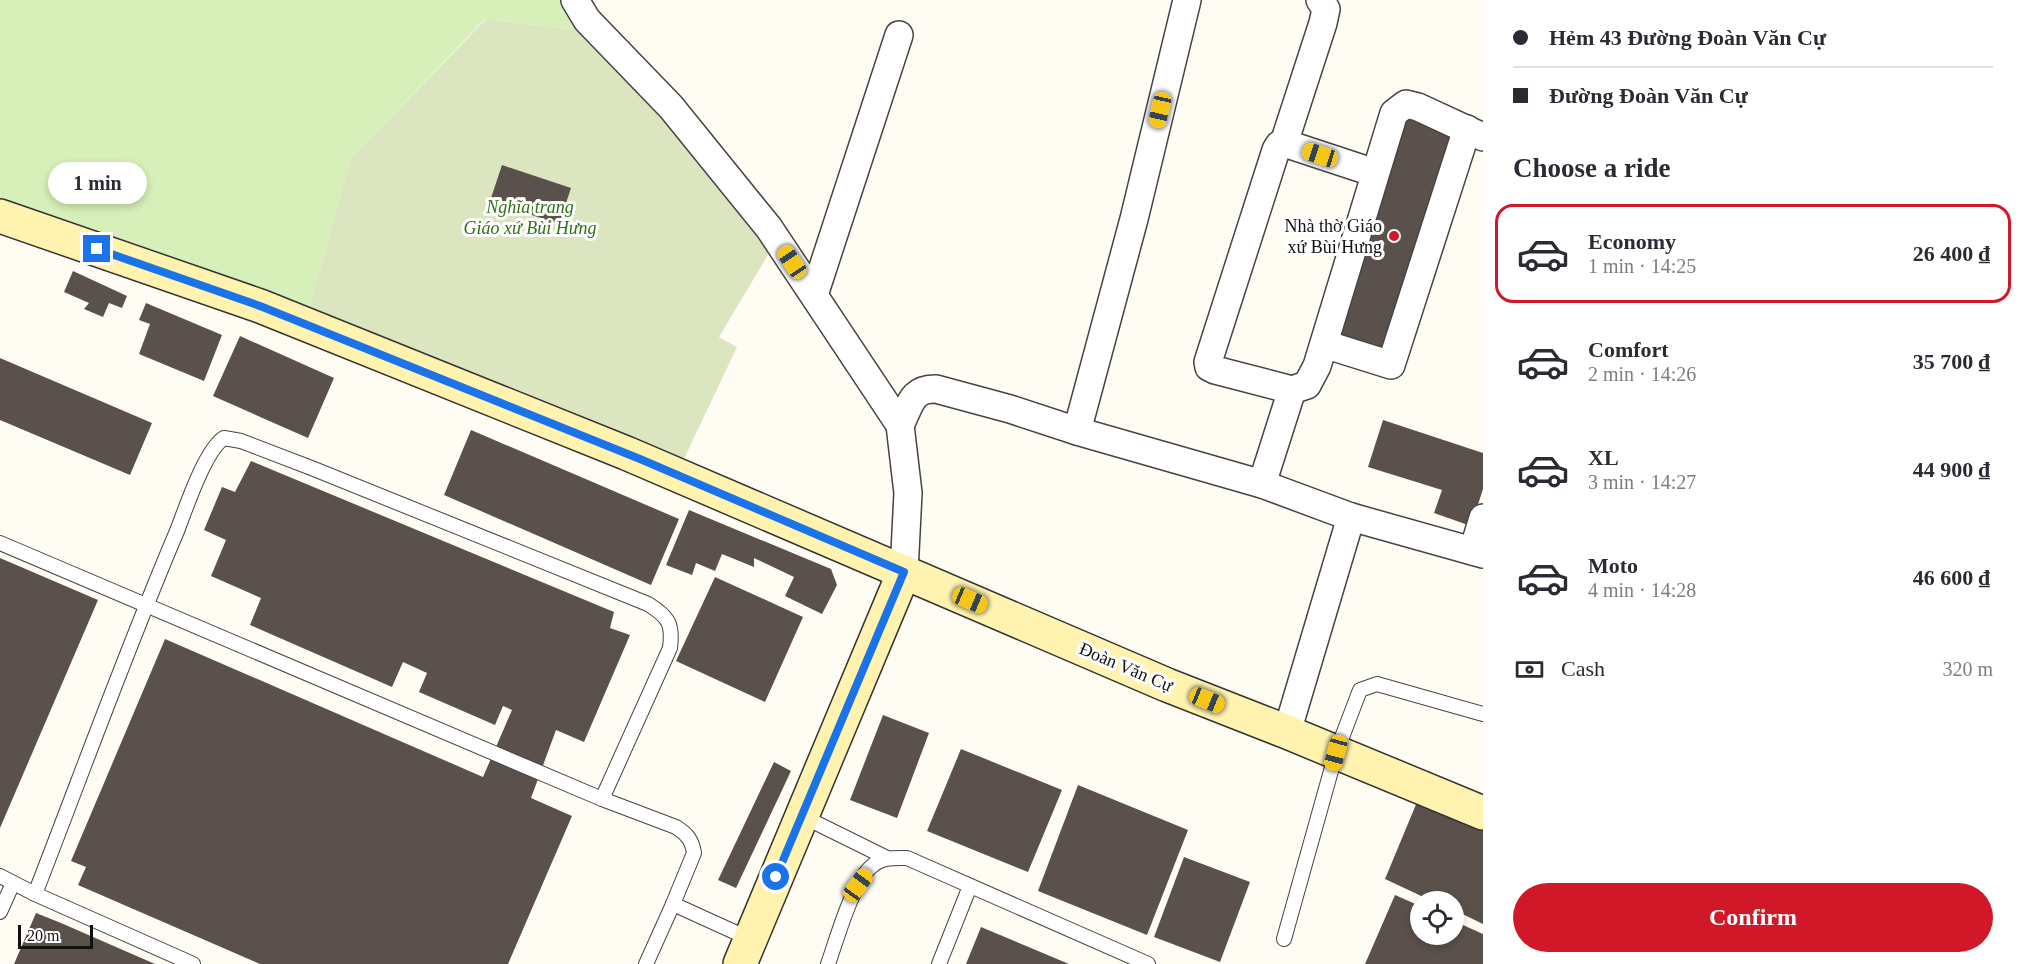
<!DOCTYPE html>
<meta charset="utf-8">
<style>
body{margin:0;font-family:Georgia,serif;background:#f7f7f7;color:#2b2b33;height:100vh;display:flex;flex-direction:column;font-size:22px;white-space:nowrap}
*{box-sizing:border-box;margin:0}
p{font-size:20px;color:#7c7c81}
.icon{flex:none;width:33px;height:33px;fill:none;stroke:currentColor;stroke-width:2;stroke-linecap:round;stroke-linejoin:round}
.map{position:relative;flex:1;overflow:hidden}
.details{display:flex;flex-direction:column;background:#fff;width:540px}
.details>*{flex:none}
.banner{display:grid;align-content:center;height:132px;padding:0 30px;background:#fff}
.fabs{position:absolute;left:1410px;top:891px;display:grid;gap:12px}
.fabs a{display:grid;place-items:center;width:54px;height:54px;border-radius:50%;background:#fff;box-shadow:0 3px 9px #0003;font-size:30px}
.scale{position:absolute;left:18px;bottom:15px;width:75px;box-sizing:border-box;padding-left:6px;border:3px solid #111;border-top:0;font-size:16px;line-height:21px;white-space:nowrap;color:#111;-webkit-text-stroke:4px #fff;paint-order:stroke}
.end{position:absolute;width:27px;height:27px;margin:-14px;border:8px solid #1a73e8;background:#fff;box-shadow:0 0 0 3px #fff}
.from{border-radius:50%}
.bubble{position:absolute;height:42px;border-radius:21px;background:#fff;box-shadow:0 3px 9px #0003;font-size:20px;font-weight:700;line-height:42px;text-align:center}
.car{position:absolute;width:18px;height:36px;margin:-18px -9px;border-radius:8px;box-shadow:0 0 4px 2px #0007;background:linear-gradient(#f5c518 24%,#345 0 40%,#f5c518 0 76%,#345 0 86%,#f5c518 0)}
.banner b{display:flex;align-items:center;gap:21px;height:57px;font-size:22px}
.banner b+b{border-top:2px solid #e1e1e2}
.banner i{width:15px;height:15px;background:#2b2b33}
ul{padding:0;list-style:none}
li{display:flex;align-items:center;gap:18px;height:99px;margin:0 12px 9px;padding:0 18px;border:3px solid transparent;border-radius:18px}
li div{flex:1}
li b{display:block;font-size:22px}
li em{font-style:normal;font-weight:700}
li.on{border-color:#d11829}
li>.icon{width:54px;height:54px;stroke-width:1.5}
h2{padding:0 30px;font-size:27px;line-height:72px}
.pay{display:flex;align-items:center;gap:15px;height:66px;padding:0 30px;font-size:22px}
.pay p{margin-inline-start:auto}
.cta{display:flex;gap:12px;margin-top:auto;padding:12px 30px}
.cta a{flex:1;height:69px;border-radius:36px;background:#d11829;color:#fff;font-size:24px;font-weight:700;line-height:69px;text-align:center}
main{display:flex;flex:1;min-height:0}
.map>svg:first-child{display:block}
.green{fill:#d7efb8}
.cemetery{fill:#dbe6c1}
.building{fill:#5b514c}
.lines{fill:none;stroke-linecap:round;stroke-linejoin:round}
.lane-casing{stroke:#444;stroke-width:16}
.street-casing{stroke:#444;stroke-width:30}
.secondary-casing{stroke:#333;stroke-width:36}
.lane{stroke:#fff;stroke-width:14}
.street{stroke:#fff;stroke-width:27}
.secondary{stroke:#fff3af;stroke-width:33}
.route{stroke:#1a73e8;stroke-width:8}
.poi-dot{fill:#d11829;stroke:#fff;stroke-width:2}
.labels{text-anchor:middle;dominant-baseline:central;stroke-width:6;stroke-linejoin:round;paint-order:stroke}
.park-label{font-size:18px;font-style:italic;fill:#2e7118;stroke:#fff}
.poi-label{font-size:18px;fill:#111;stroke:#fff;text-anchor:end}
.street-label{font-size:18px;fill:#111;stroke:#fff}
</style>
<main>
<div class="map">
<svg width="1483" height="964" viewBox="0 0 1483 964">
<rect width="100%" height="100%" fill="#fffcf4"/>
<polygon class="green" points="0,0 565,0 585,31 485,19 350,159 309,309 0,200"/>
<polygon class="cemetery" points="486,19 585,31 669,119 772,248 719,337 737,347 683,461 309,309 350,159"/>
<g class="building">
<polygon points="1406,114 1456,134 1385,355 1334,338"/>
<polygon points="502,165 571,188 559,224 490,201"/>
<polygon points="73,271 127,296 122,308 109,303 103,317 84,309 89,303 64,292"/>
<polygon points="146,303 222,335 204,381 139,354 150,324 139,320"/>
<polygon points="240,336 334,378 308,438 213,396"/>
<polygon points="0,358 152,423 130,475 0,420"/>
<polygon points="1383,420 1483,453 1483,489 1471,526 1434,513 1442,490 1368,467"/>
<polygon points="471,430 679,519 651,585 444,495"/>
<polygon points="251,461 614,612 610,628 630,635 584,742 556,730 531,798 572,816 508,964 260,964 78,885 86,867 71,861 165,639 483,777 512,710 503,706 495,725 419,692 427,673 403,662 392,687 250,625 261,598 211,576 226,540 204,530 222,487 235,492"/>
<polygon points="689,510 831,569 837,585 822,614 785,596 794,577 754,558 754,567 722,554 715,571 696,563 692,575 666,565"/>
<polygon points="0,558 98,600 0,828"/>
<polygon points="715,577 803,617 765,702 676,661"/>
<polygon points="883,715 929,733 897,818 850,800"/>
<polygon points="961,749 1062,790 1028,872 927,831"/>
<polygon points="774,762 791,771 736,888 718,880"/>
<polygon points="1078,785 1188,830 1147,935 1038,891"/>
<polygon points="1417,802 1483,830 1483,924 1454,910 1454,902 1434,902 1385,879"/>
<polygon points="1184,857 1250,882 1220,962 1154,937"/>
<polygon points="1395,895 1420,906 1420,934 1454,934 1454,921 1483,934 1483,964 1365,964"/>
<polygon points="36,913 61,923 155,964 14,964"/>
<polygon points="981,927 1069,964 966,964"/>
</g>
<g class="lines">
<defs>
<g id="lane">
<path d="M 0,543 L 602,799 L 676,827 C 687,834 692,840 694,853 L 673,904"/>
<polyline points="802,816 887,858"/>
<polyline points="0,876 35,894"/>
<polyline points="0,912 13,883"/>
<polyline points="1284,939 1336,753 1360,690 1377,684 1483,714"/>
<path d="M 193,964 L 35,894 C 82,773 126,651 177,531 C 186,508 205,450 224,438 L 241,441 L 314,469 L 648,604 C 669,617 673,624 670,648 L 602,799"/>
<polyline points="646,964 673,904 750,939"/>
<path d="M 828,964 C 837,939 852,883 872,866 C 882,857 894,858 907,858 L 1148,964"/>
<polyline points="939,964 970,886"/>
</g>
<g id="street">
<polyline points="575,0 587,20 671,107 769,228 900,425 908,493 904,572"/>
<polyline points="1284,143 1323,23 1326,9 1320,0"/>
<polyline points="814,295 899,35"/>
<polyline points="1324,344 1391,365 1467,129"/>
<polyline points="1292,390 1215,370 1209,367 1208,362 1276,150 1279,145 1284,143 1375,173"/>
<path d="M 900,425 C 910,406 911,388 936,389 L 1010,409 L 1077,431 L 1262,484 L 1351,517 L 1483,554"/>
<polyline points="1077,431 1134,219 1187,0"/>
<polyline points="1262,484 1292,390 1307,385 1317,366 1394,113 1406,104 1418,107 1483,137"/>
<polyline points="1473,551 1483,518"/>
<polyline points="1287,732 1351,517"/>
</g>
<g id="secondary">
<polyline points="0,216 260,306 626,453 1167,685 1287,732 1483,813"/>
<polyline points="740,964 904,572"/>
</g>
</defs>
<use href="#lane" class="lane-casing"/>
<use href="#street" class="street-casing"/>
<use href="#secondary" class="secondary-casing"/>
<use href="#lane" class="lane"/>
<use href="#street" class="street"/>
<use href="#secondary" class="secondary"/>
</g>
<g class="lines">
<polyline class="route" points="97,249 260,306 640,459 904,572 776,877"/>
</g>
<circle class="poi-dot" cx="1394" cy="236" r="6"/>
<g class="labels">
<g class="park-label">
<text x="530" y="207">Nghĩa trang<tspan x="530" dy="21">Giáo xứ Bùi Hưng</tspan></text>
</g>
<g class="poi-label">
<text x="1382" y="226">Nhà thờ Giáo<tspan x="1382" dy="21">xứ Bùi Hưng</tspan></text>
</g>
<g class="street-label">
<text transform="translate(1126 667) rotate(23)">Đoàn Văn Cự</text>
</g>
</g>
</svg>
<div class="fabs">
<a><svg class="icon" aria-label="locate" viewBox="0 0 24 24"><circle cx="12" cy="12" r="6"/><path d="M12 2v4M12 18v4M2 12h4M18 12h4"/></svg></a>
</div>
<div class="scale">20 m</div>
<i class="end from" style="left:776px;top:877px"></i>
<i class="end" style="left:97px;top:249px"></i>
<div class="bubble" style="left:48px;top:162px;width:99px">1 min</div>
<i class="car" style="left:1160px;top:110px;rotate:193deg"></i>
<i class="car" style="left:1320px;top:155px;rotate:288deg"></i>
<i class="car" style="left:792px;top:262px;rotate:326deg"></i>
<i class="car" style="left:970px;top:600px;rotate:113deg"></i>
<i class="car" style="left:1207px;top:700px;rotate:112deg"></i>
<i class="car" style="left:1336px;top:753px;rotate:195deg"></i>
<i class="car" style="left:858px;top:885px;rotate:36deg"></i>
</div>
<section class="details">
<div class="banner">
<b><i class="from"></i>Hẻm 43 Đường Đoàn Văn Cự</b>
<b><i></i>Đường Đoàn Văn Cự</b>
</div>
<h2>Choose a ride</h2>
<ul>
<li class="on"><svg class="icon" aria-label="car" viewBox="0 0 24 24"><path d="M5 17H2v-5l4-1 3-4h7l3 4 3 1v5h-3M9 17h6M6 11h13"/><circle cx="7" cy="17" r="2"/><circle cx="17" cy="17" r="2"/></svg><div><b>Economy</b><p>1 min · 14:25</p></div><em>26 400 ₫</em></li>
<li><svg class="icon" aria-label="car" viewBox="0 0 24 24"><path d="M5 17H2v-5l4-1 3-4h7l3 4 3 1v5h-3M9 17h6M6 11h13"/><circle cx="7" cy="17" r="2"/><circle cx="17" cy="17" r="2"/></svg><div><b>Comfort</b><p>2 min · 14:26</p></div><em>35 700 ₫</em></li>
<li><svg class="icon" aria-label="car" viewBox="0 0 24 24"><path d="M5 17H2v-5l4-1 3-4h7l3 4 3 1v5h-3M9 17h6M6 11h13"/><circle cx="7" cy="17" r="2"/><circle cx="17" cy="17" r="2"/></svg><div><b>XL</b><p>3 min · 14:27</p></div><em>44 900 ₫</em></li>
<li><svg class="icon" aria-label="car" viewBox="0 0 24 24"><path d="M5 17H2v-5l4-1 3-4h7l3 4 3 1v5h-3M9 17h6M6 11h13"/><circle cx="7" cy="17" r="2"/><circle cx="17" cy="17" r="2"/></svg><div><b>Moto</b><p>4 min · 14:28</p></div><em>46 600 ₫</em></li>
</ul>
<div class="pay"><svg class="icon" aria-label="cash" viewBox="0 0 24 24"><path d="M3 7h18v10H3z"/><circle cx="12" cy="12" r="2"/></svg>Cash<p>320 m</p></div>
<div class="cta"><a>Confirm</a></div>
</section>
</main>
